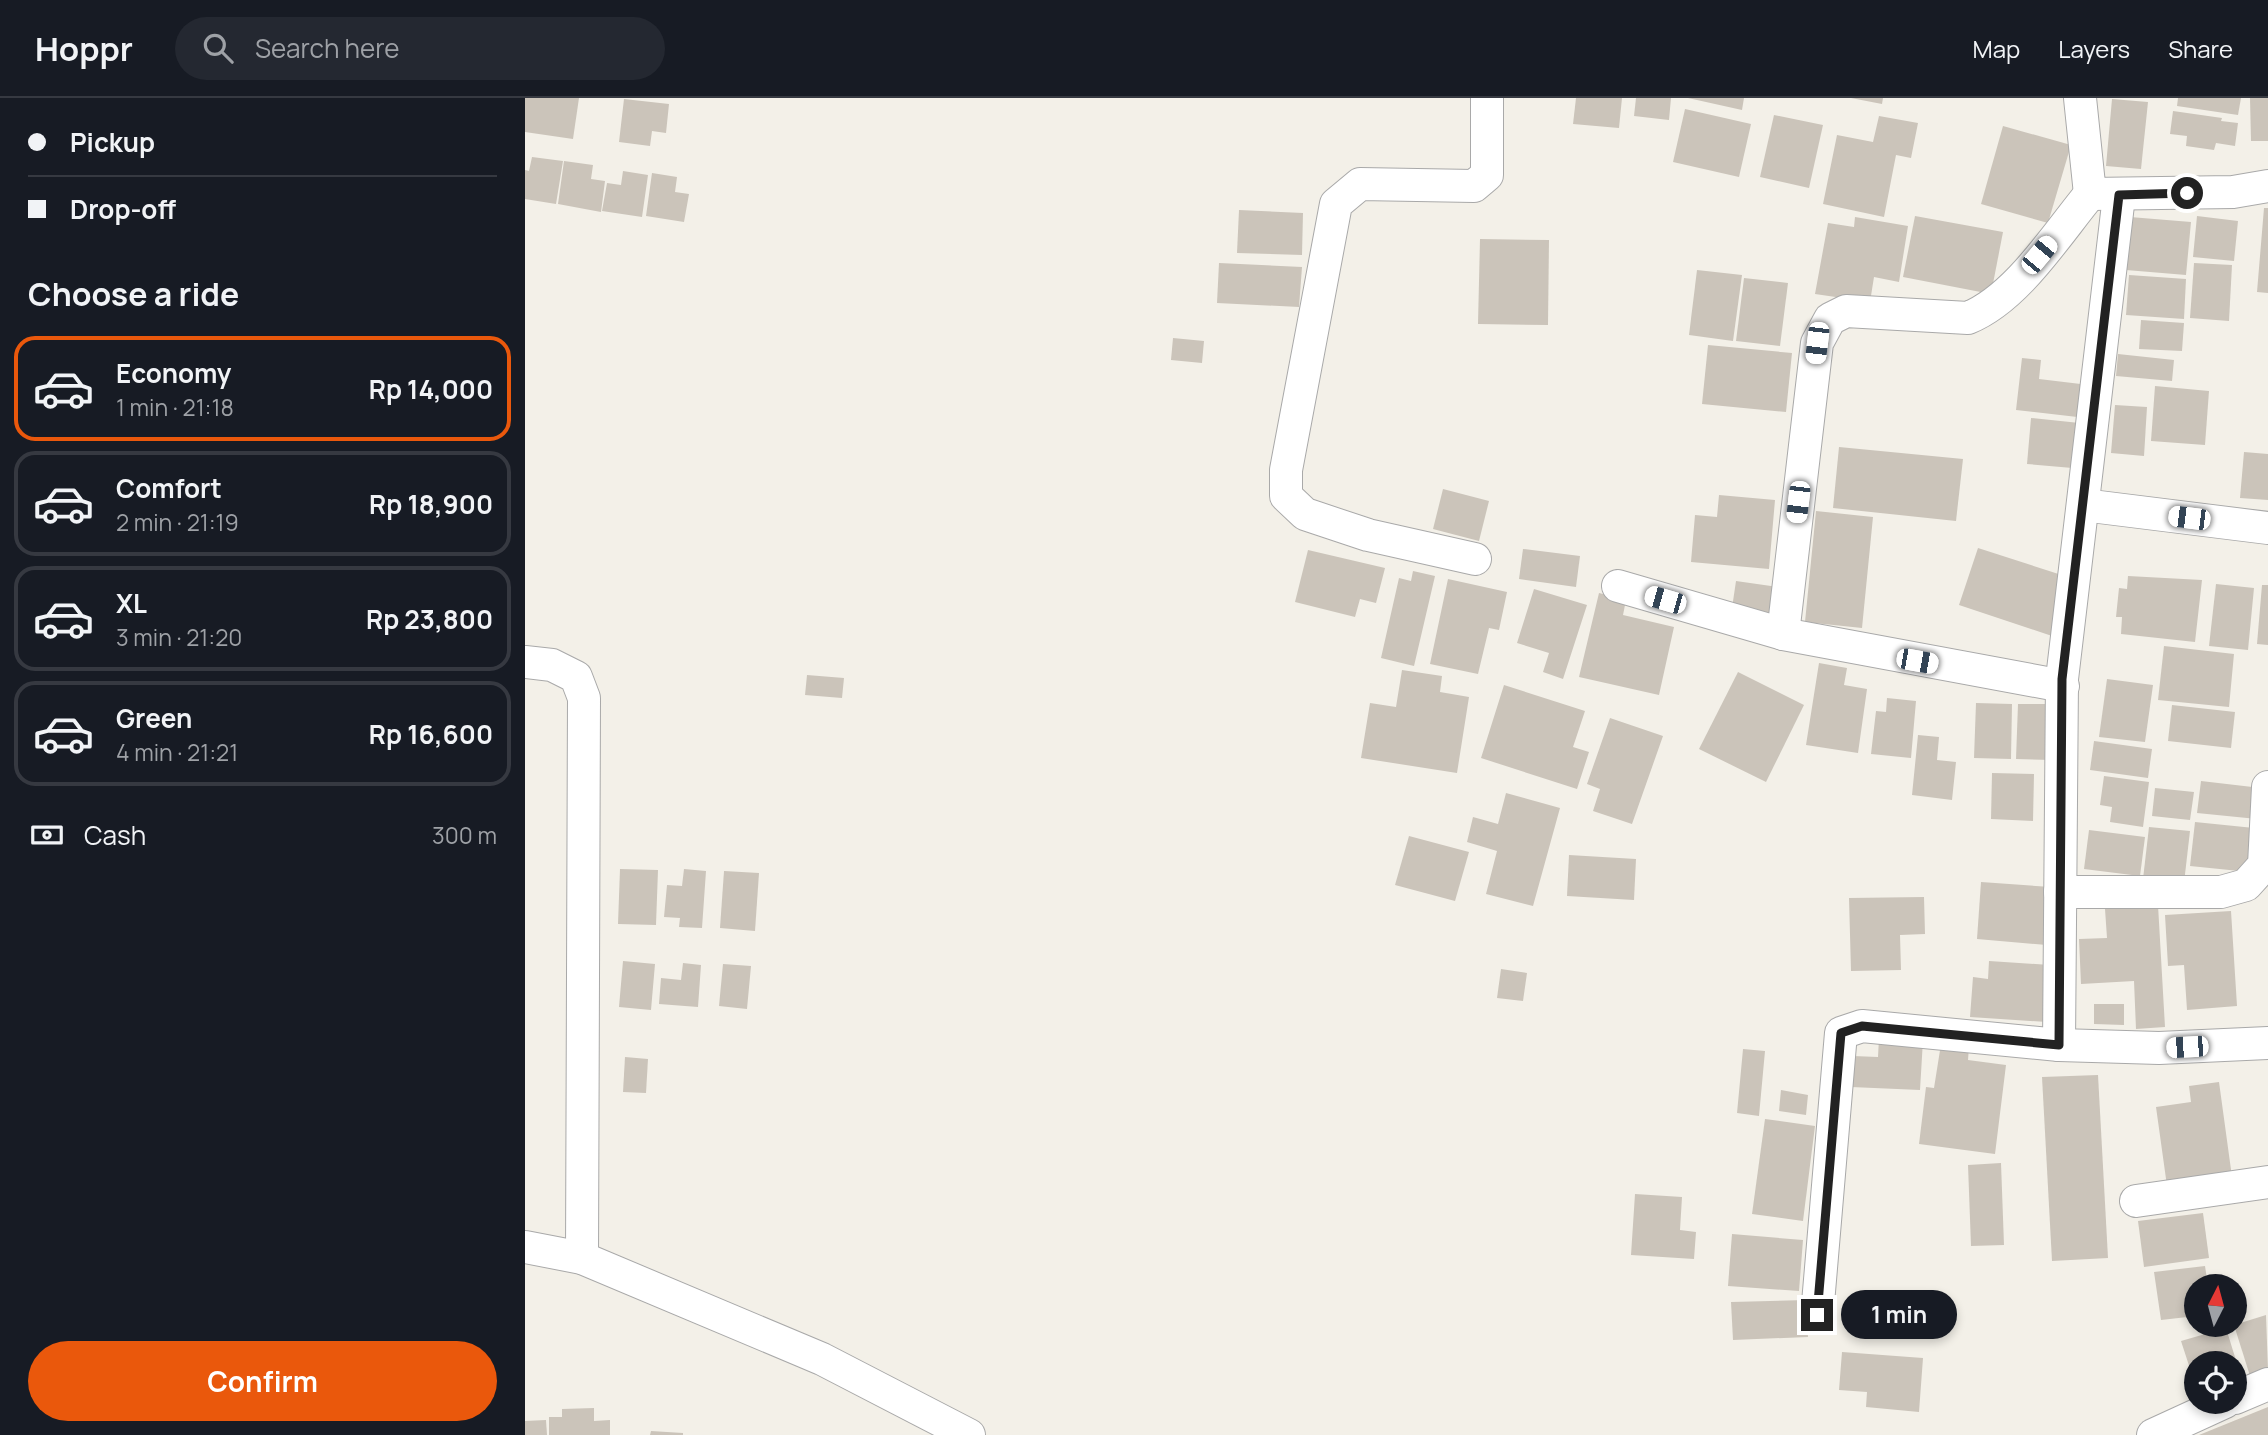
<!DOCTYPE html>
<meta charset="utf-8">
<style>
body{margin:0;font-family:Manrope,sans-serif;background:#242831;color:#f1f3f6;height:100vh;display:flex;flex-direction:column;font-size:26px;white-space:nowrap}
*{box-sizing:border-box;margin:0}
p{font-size:23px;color:#9ea1a6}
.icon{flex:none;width:38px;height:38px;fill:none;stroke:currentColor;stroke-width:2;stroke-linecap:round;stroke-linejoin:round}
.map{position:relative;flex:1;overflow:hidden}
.sheet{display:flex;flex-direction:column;background:#171b24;width:525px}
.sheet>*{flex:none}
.banner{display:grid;align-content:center;height:154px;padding:0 28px;background:#171b24}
.needle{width:46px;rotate:6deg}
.buttons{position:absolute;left:1659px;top:1176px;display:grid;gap:14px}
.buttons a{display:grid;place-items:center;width:63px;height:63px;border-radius:50%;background:#171b24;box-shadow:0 4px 10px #0003;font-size:35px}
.end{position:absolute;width:32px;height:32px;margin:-16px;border:9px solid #222;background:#fff;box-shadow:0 0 0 4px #fff}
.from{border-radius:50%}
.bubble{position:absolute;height:49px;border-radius:24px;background:#171b24;box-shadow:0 4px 10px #0003;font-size:23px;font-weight:700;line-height:49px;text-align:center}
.car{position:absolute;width:21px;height:42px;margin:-21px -10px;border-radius:9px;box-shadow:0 0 5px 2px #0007;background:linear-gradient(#fff 24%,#345 0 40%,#fff 0 76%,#345 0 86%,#fff 0)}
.banner b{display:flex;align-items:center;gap:24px;height:66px;font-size:26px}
.banner b+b{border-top:2px solid #363941}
.banner i{width:18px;height:18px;background:#f1f3f6}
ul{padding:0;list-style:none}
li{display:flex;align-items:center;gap:21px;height:105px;margin:0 14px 10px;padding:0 14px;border:4px solid #363941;border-radius:21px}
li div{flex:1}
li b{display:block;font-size:26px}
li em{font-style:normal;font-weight:700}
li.selected{border-color:#ea580c}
li>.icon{width:63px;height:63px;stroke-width:1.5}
h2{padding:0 28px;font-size:32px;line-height:84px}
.pay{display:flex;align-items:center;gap:18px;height:77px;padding:0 28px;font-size:26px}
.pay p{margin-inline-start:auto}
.cta{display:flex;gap:14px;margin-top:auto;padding:14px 28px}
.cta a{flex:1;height:80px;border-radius:42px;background:#ea580c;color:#fff;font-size:28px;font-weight:700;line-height:80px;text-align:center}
header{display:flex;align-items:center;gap:42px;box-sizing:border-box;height:98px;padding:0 35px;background:#171b24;border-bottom:2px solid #363941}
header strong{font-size:33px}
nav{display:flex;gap:38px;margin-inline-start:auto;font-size:24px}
.search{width:490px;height:63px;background:#242831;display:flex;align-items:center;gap:18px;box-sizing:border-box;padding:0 24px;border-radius:38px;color:#9ea1a6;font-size:26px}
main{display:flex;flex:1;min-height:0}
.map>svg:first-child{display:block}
.building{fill:#cbc4ba}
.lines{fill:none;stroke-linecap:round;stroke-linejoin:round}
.minor-casing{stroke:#a9a9a9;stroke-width:34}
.minor{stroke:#fff;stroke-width:32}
.route{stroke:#222;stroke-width:9}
</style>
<header>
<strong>Hoppr</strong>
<div class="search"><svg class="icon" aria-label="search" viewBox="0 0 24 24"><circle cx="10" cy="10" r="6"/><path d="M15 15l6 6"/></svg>Search here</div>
<nav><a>Map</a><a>Layers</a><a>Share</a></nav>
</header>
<main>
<section class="sheet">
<div class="banner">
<b><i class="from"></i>Pickup</b>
<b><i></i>Drop-off</b>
</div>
<h2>Choose a ride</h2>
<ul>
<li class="selected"><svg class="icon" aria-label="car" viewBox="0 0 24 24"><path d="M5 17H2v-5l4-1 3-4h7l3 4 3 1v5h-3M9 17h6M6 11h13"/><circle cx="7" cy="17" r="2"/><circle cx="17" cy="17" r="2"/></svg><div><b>Economy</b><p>1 min · 21:18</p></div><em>Rp 14,000</em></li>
<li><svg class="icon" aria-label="car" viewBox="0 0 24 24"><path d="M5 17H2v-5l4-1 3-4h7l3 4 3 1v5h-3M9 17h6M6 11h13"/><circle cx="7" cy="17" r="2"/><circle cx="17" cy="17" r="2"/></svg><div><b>Comfort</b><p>2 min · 21:19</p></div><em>Rp 18,900</em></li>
<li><svg class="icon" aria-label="car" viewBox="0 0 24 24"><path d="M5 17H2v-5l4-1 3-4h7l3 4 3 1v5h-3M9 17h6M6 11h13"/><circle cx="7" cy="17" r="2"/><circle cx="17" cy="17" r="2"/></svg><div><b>XL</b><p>3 min · 21:20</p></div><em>Rp 23,800</em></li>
<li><svg class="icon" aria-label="car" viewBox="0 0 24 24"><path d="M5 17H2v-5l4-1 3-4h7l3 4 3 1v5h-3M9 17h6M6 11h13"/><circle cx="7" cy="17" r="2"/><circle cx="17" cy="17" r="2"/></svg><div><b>Green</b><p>4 min · 21:21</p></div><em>Rp 16,600</em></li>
</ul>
<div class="pay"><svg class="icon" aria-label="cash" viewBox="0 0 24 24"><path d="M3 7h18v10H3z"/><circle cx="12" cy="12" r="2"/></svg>Cash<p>300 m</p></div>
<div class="cta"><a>Confirm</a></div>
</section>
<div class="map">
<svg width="1743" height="1337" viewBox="0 0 1743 1337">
<rect width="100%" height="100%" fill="#f3f0e8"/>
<g class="building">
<polygon points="0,0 54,0 48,41 0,34"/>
<polygon points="1051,0 1097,0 1094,30 1048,26"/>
<polygon points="1111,0 1146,0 1144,22 1109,18"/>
<polygon points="1163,0 1219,0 1217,12"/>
<polygon points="1326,0 1358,0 1357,6"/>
<polygon points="1653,0 1716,0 1713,17 1652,8"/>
<polygon points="1725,0 1743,0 1743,43 1726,43"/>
<polygon points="99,1 144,6 141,35 127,33 125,48 94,44"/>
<polygon points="1587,1 1623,4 1616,71 1581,68"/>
<polygon points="1160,11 1226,26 1214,79 1148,64"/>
<polygon points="1648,13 1697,20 1696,23 1713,25 1710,48 1691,45 1689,52 1661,48 1662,38 1645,36"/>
<polygon points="1249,17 1298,27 1284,90 1235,79"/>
<polygon points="1354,18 1393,25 1386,60 1371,57 1359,119 1298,106 1312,37 1348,44"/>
<polygon points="1478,28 1546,47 1523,125 1456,106"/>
<polygon points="7,59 38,63 31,106 0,101 0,72 4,73"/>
<polygon points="39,63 68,67 66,81 80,83 76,114 33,106"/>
<polygon points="98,73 123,77 117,119 77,113 82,85 96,87"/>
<polygon points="127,75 152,79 150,94 164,96 159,124 121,118"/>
<polygon points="1739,110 1743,110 1743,195 1732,194"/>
<polygon points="714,112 778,115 777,157 712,155"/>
<polygon points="1390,118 1478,134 1466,196 1378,179"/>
<polygon points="1672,118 1713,123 1709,163 1668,159"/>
<polygon points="1330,119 1383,128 1374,184 1349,179 1345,204 1290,196 1303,125 1329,129"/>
<polygon points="1605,119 1666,124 1661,177 1601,172"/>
<polygon points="955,141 1024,142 1023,227 953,226"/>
<polygon points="694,165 777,169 774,209 692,205"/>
<polygon points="1669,165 1707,167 1704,223 1665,220"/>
<polygon points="1172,172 1217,177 1208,243 1164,237"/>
<polygon points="1604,177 1661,181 1659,221 1601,217"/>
<polygon points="1219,180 1263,185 1255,248 1211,243"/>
<polygon points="1616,222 1659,225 1657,253 1614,251"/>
<polygon points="648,240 679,243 677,265 646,262"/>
<polygon points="1183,247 1267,255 1261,314 1177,306"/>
<polygon points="1593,256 1649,262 1647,283 1591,278"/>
<polygon points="1497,260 1516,262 1514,281 1564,287 1561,320 1491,312"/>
<polygon points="1630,288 1684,293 1680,347 1626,343"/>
<polygon points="1590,307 1622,309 1619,358 1586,355"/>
<polygon points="1506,320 1564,326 1559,371 1502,366"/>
<polygon points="1314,349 1438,361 1431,423 1308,410"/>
<polygon points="1719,354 1743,356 1743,402 1715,400"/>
<polygon points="918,391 964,403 954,443 908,431"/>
<polygon points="1194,397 1250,402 1244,471 1166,464 1170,417 1192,419"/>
<polygon points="1291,413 1348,419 1337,530 1280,524"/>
<polygon points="1453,450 1546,480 1527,538 1434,507"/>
<polygon points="998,451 1055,458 1051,489 994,481"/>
<polygon points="783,452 860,470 851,505 835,501 830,519 770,504"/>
<polygon points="888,473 910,478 889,568 856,560 874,480 886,483"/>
<polygon points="1603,478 1677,482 1670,544 1596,536 1597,519 1591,519 1594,490 1602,491"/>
<polygon points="923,481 982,494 974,532 964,530 953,576 905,566"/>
<polygon points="1211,483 1253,489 1250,515 1207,510"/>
<polygon points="1691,486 1729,490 1723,552 1684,548"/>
<polygon points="1737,487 1743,487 1743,547 1732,546"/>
<polygon points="1009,491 1062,507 1038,581 1018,574 1024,555 992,545"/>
<polygon points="1074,495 1101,502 1098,517 1149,529 1134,597 1054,579"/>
<polygon points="1639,548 1709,556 1704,609 1633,602"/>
<polygon points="1294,565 1322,570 1319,587 1342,591 1333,655 1281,647"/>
<polygon points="877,572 917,578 915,594 944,599 932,675 836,660 845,605 871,609"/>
<polygon points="1213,574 1279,607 1241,684 1174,651"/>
<polygon points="282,577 319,580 317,600 280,597"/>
<polygon points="1582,581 1628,587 1620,644 1574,639"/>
<polygon points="979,587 1060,613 1048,649 1064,654 1052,691 956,660"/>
<polygon points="1362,600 1391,603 1386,660 1346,656 1351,613 1361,614"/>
<polygon points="1451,605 1487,606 1486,661 1449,660"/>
<polygon points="1493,606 1528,606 1527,662 1491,661"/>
<polygon points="1647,607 1710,614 1706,650 1643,643"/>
<polygon points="1085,620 1138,638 1107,726 1068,713 1075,691 1062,686"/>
<polygon points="1393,637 1414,639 1412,662 1431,664 1427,702 1387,697"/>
<polygon points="1569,643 1627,651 1623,680 1565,672"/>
<polygon points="1467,675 1509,676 1508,723 1466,721"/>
<polygon points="1579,678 1624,684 1618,729 1585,724 1587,709 1575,707"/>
<polygon points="1676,683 1736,690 1732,721 1672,715"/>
<polygon points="1630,690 1669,694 1665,722 1627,718"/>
<polygon points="981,695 1035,710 1008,808 961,796 972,753 942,744 948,719 973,726"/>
<polygon points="1670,724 1729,730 1724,774 1665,768"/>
<polygon points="1624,729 1665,733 1659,785 1618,781"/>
<polygon points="1564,732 1620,739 1615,778 1559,771"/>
<polygon points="884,738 944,754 930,803 870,787"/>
<polygon points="1044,757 1111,761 1109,802 1042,798"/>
<polygon points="95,771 133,772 131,827 93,826"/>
<polygon points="159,771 181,773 177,830 154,829 155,820 139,819 142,787 157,788"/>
<polygon points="199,773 234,775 230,833 195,830"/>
<polygon points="1456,784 1526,789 1522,847 1452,841"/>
<polygon points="1399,799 1400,836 1375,837 1376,872 1326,873 1324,800"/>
<polygon points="1633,807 1640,929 1611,931 1609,883 1556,886 1554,841 1582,840 1580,811"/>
<polygon points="1706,813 1712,908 1662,912 1659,867 1643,868 1640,817"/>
<polygon points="98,863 130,866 126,912 94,909"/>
<polygon points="1464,863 1525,867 1522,924 1445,919 1448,879 1463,881"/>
<polygon points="158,865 176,867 173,909 134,906 136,880 156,882"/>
<polygon points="198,866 226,868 222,911 194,908"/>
<polygon points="976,871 1002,875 998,903 972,900"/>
<polygon points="1569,906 1599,906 1599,927 1569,926"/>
<polygon points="1354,940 1398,942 1395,992 1326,989 1328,958 1353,959"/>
<polygon points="1416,946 1444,949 1443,962 1481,967 1470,1056 1394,1046 1401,989 1409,990"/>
<polygon points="1218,951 1240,953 1234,1018 1212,1015"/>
<polygon points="100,959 123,961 121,995 98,994"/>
<polygon points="1573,977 1583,1160 1527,1163 1517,979"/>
<polygon points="1694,984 1707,1079 1642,1088 1631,1009 1666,1004 1664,988"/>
<polygon points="1256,992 1283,997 1281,1017 1254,1013"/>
<polygon points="1240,1021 1290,1028 1278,1123 1227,1116"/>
<polygon points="1476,1065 1479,1147 1446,1148 1443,1067"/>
<polygon points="1110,1096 1157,1099 1155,1132 1171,1134 1169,1161 1106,1157"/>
<polygon points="1678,1115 1684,1160 1619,1169 1613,1123"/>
<polygon points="1207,1136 1278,1142 1274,1193 1203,1188"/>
<polygon points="1680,1168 1683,1188 1671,1188 1671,1218 1636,1222 1629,1174"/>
<polygon points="1281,1202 1283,1239 1208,1242 1206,1204"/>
<polygon points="1741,1217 1743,1272 1725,1278 1709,1227"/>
<polygon points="1701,1230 1718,1285 1710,1287 1710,1265 1671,1265 1671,1289 1656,1243"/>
<polygon points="1317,1254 1398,1260 1394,1314 1341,1309 1342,1294 1314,1292"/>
<polygon points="1743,1309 1743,1337 1674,1337"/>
<polygon points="69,1310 69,1323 85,1322 85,1337 24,1337 24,1319 37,1319 37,1311"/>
<polygon points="21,1322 22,1337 0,1337 0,1323"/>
<polygon points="126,1333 158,1335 158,1337 125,1337"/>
</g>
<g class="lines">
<defs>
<g id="minor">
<polyline points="1555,0 1565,96 1708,94 1743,88"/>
<polyline points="1558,407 1743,430"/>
<polyline points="950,461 843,437 780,416 761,398 761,372 811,106 835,86 949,88 962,77 962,0"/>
<polyline points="1093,488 1258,536 1538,588"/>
<path d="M 1258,536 L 1292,245 L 1305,221 L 1321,213 L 1443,220 C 1492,200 1531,137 1565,96"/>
<polyline points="0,564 27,567 51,579 59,600 57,1160"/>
<polyline points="1535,794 1696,794 1721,787 1739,767 1743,689"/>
<polyline points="1534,947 1537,581 1594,98"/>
<polyline points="1611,1103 1743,1084"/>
<polyline points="0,1149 57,1160 297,1261 444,1337"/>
<polyline points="1292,1217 1316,935 1337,928 1534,947 1634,950 1743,945"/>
<polyline points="1710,1300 1743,1286"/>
<polyline points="1628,1337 1700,1304"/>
</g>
</defs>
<use href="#minor" class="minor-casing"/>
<use href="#minor" class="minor"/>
</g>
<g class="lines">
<polyline class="route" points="1292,1217 1316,935 1337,928 1534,947 1537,581 1594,97 1662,95"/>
</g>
</svg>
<div class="buttons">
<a><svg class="needle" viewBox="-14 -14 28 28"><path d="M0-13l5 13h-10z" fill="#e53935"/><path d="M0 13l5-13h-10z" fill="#9ea1a6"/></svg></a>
<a><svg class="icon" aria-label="locate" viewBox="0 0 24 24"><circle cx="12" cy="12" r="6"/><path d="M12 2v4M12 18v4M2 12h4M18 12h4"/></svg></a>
</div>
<i class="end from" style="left:1662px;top:95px"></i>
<i class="end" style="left:1292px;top:1217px"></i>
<div class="bubble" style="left:1316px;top:1192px;width:116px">1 min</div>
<i class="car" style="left:1514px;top:157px;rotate:40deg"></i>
<i class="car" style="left:1292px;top:245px;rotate:187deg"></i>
<i class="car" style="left:1273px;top:404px;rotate:187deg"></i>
<i class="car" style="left:1664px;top:420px;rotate:277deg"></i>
<i class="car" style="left:1140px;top:502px;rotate:286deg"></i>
<i class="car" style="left:1392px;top:563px;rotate:100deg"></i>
<i class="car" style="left:1662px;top:949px;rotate:267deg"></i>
</div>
</main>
